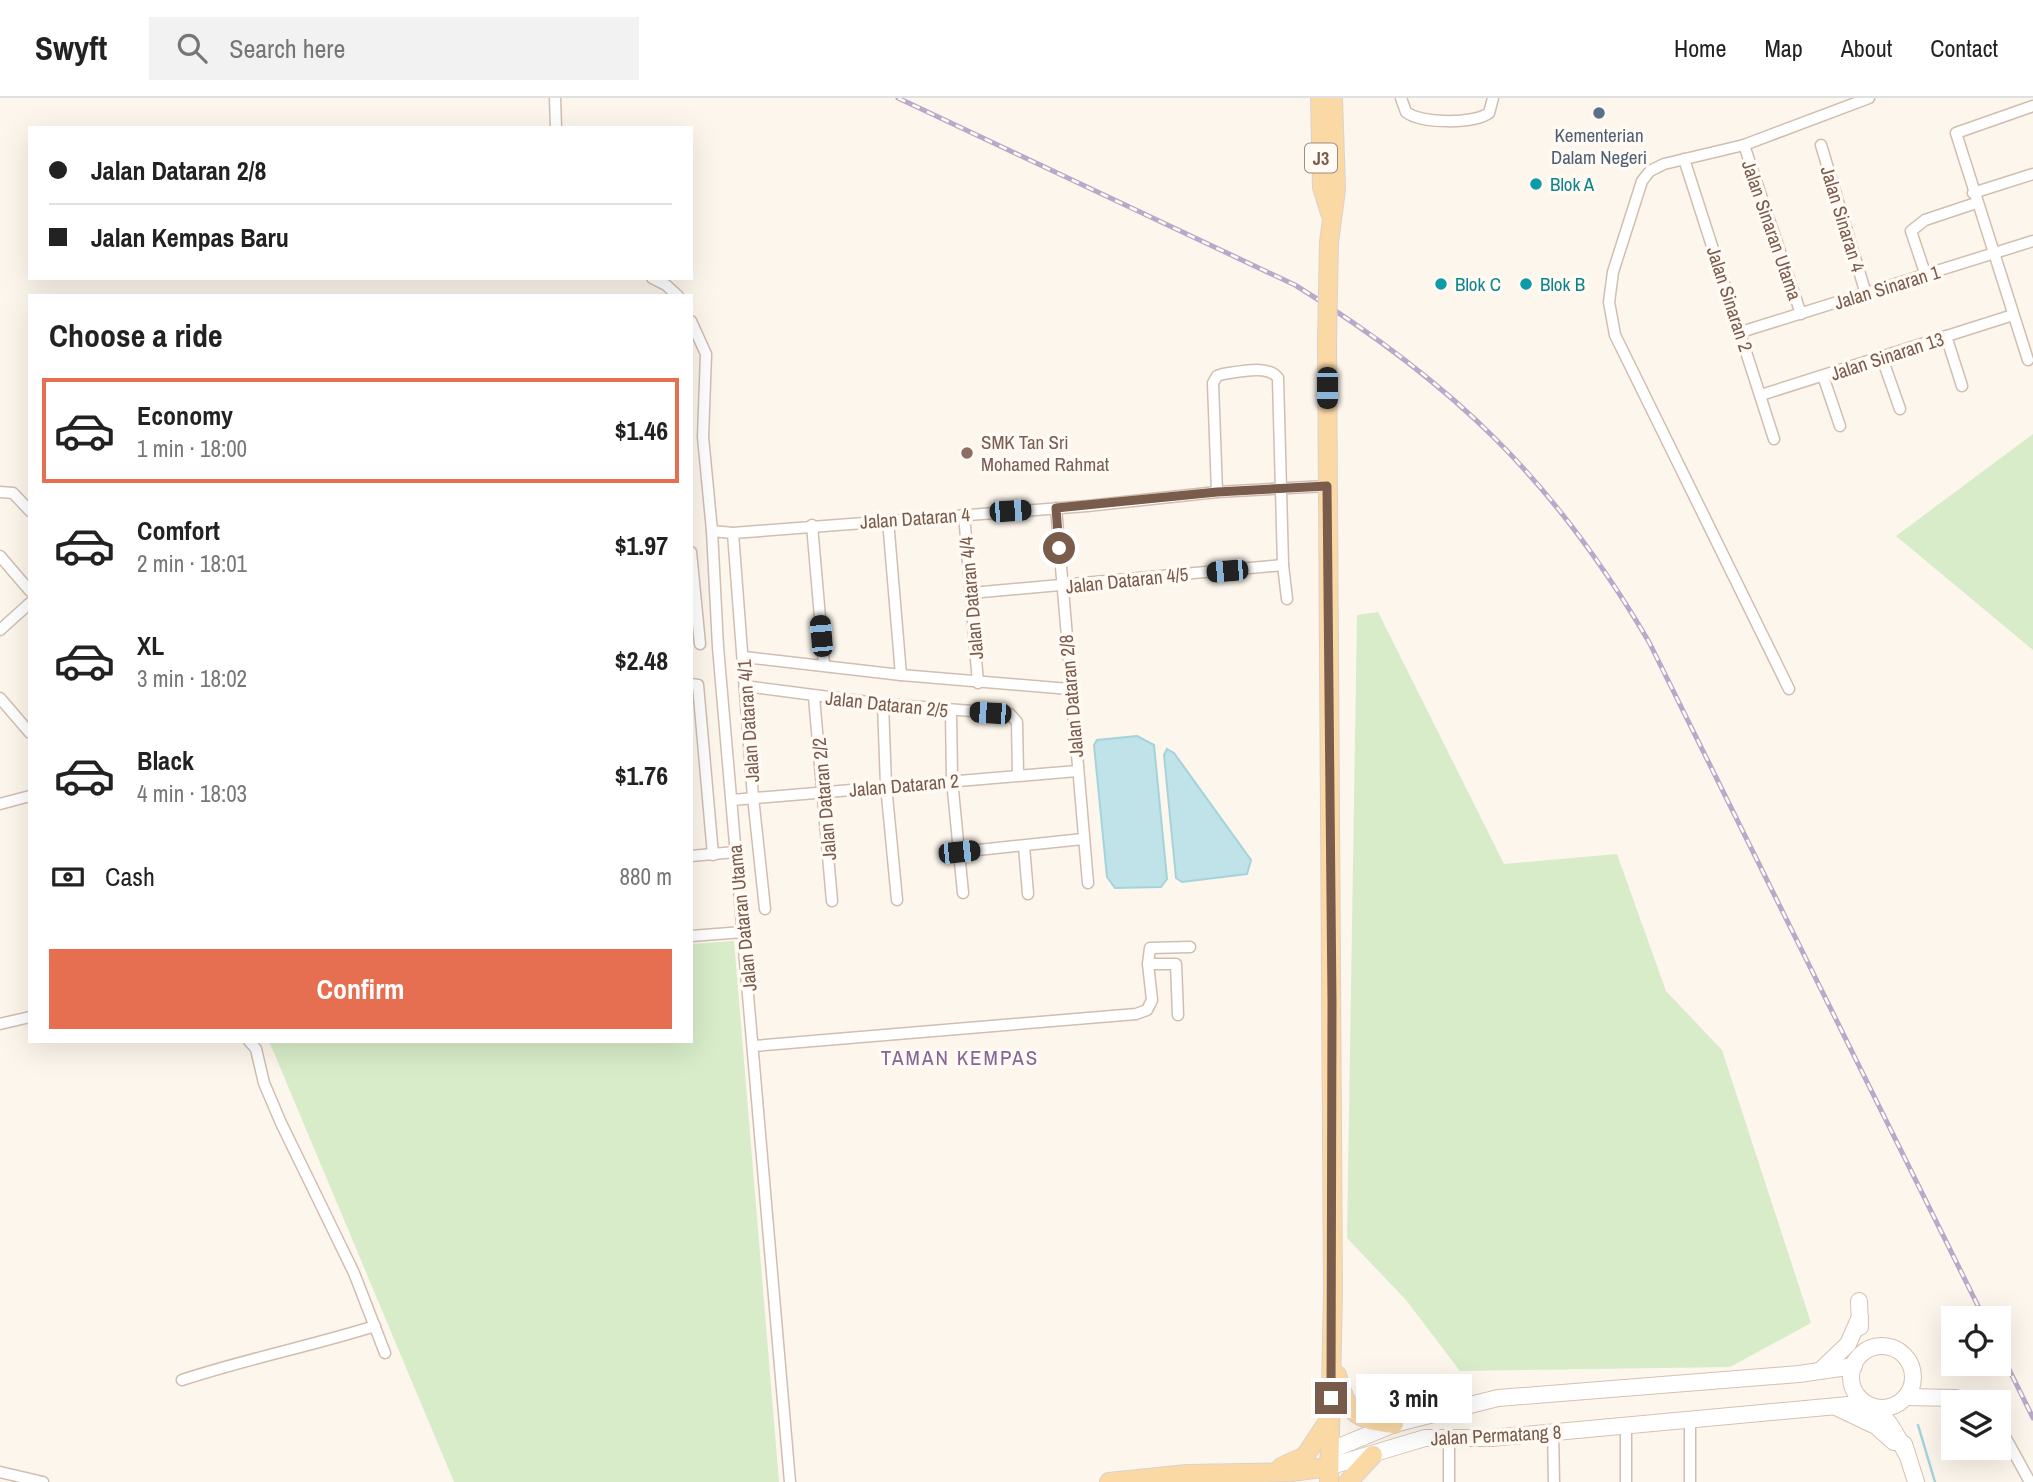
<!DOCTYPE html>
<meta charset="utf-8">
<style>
body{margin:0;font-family:"Archivo Narrow",sans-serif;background:#f2f2f2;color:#222;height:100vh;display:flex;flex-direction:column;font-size:26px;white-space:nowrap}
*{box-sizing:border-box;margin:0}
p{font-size:23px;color:#767676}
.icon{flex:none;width:38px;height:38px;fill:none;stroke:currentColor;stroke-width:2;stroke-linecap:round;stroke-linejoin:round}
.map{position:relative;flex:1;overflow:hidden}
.side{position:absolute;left:28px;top:196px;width:665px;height:749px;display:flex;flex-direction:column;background:#fff;border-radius:0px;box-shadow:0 7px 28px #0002}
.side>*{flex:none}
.guide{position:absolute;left:28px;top:28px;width:665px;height:154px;border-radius:0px;box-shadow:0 7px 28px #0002;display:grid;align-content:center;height:154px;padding:0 21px;background:#fff}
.buttons{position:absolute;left:1941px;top:1208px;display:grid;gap:14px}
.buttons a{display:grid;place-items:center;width:70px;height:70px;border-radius:0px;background:#fff;box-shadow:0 7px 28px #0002;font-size:35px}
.end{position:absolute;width:32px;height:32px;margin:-16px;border:9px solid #7a5c4d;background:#fff;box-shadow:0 0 0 4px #fff}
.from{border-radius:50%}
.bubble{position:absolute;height:49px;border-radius:0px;background:#fff;box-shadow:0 7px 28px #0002;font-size:23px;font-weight:800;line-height:49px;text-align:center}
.car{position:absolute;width:21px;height:42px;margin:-21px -10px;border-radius:9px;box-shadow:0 0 5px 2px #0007;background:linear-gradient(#222 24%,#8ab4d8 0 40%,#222 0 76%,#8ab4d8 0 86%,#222 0)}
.guide b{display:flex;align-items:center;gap:24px;height:66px;font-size:26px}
.guide b+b{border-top:2px solid #e0e0e0}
.guide i{width:18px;height:18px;background:#222}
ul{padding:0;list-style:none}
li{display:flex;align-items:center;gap:21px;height:105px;margin:0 14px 10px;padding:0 7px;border:4px solid transparent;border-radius:0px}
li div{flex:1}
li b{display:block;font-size:26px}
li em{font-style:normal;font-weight:800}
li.selected{border-color:#e76f51}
li>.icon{width:63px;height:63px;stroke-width:1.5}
h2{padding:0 21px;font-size:32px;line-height:84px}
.pay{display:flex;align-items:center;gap:18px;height:77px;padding:0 21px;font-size:26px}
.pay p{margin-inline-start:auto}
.primary-button{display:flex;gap:14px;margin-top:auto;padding:14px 21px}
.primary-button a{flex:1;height:80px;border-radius:0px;background:#e76f51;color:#fff;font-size:28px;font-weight:800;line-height:80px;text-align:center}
header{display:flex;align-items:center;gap:42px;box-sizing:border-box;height:98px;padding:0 35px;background:#fff;border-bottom:2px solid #e0e0e0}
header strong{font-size:33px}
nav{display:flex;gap:38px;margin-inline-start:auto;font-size:24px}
.search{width:490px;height:63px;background:#f2f2f2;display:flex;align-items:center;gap:18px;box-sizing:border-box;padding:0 24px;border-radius:0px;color:#767676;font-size:26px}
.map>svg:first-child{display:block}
.green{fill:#d8ecc9}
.water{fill:#bfe3e8;stroke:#a5d3da;stroke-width:2}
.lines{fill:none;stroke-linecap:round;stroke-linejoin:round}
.stream{stroke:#a5d3da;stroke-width:2.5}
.street-casing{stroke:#d1beb0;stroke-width:13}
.secondary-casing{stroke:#d6c0b0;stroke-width:18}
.primary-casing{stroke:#dad1cd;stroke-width:20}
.street{stroke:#fff;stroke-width:10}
.secondary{stroke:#fff;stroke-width:16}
.primary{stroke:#fbd9a5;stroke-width:18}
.rail-casing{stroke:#b9a8c9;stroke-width:5}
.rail{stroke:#fffaf3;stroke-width:2.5;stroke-dasharray:8;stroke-linecap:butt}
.primary-bridge-casing{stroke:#dad1cd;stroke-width:20;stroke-linecap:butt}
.primary-bridge{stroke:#fbd9a5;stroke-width:18}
.route{stroke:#7a5c4d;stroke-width:9}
.service-dot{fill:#5c6f8a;stroke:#fffaf3;stroke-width:2.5}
.culture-dot{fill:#0f9aa8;stroke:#fffaf3;stroke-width:2.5}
.education-dot{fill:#8d6e63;stroke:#fffaf3;stroke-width:2.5}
.labels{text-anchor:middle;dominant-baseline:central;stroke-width:7;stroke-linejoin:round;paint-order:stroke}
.shield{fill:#fffaf3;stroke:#a28b7f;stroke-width:2}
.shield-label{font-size:18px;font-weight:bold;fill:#7a5c4d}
.service-label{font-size:19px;fill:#4e5e75;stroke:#fffaf3}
.culture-label{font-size:19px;fill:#0d838f;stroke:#fffaf3;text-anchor:start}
.street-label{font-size:19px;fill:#7a5c4d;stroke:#fffaf3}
.education-label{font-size:19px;fill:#785e54;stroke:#fffaf3;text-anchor:start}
.neighbourhood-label{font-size:21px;letter-spacing:2px;fill:#846695;stroke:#fffaf3}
</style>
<header>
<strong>Swyft</strong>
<div class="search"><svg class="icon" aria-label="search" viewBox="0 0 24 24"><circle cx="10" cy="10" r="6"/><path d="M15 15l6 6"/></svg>Search here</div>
<nav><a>Home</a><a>Map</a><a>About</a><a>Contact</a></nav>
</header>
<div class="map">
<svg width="2033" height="1384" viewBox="0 0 2033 1384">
<rect width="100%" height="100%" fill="#fdf6ec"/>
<g class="green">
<polygon points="2033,336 2033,552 1896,438"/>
<polygon points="1378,514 1504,766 1617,756 1666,893 1722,952 1811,1225 1730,1269 1460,1273 1406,1202 1347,1140 1357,517"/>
<polygon points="734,843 779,1384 454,1384 269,943 691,943 691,846"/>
</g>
<g class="water">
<polygon points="1137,638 1154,647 1167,781 1161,789 1115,790 1107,779 1094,647 1097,642"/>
<polygon points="1167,651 1174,655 1251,762 1247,776 1182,784 1176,780 1164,657"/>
</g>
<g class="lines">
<polyline class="stream" points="1918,1327 1935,1384"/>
<defs>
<g id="street">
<polyline points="555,0 556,30"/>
<path d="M 1401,0 L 1406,14 C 1421,26 1474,26 1489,15 L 1493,0"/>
<polyline points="1744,47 1801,216"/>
<polyline points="1821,47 1866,196"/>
<polyline points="1684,61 1774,341"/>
<polyline points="1973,95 2033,76"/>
<polyline points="1926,178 1911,133 1925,122 1976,105"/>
<polyline points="652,180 666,187 678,198"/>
<polyline points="691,223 706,256 703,339 712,433 718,549 790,1384"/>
<polyline points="1741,234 2033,143"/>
<polyline points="1946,238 1962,288"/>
<polyline points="1882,260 1900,311"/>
<polyline points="2028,262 1956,35 2033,8"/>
<polyline points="1823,278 1840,328"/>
<polyline points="1761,297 2013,217"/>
<polyline points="0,394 13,395 30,413"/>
<path d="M 1217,394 L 1213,285 L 1217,278 L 1223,276 C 1238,274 1268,266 1278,280 L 1283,467 L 1287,501"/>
<polyline points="1056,410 1088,785"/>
<polyline points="964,416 978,585"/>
<polyline points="888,422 901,577"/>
<polyline points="812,427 824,566"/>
<polyline points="712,433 733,435 1087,408 1217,394 1327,388"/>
<polyline points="733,435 753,699 765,811"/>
<polyline points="691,454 700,546"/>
<polyline points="0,458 30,493"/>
<polyline points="971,495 1283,467"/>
<polyline points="0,532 30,505"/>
<polyline points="744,559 901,577 1069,591"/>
<polyline points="691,586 698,587 713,757"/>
<polyline points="745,588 883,606 1010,616 1017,624 1018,676"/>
<polyline points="1789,591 1615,237 1609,204 1613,174 1642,83 1650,73 1664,66 1744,47 1869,0"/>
<polyline points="814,599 832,803"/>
<polyline points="0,600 30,635"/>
<polyline points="883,606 886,687 897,802"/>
<polyline points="951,613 952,682 963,795"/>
<polyline points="732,702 1077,673"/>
<polyline points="0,706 30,698"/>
<polyline points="1024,748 1028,796"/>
<polyline points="959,754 1083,741"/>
<polyline points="691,758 735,754"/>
<polyline points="691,838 743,834"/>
<polyline points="1148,866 1150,850 1190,849"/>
<polyline points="0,926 30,919"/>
<polyline points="249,943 256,951 264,985 281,1025 354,1175 385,1255"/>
<polyline points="754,948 1136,916 1147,912 1152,902 1148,866 1176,866 1178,917"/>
<path d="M 182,1282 C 246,1261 311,1248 375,1228"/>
<polyline points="1998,1326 2030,1384"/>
<polyline points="1626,1328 1626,1384"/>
<polyline points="1553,1334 1554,1384"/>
<polyline points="0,1374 43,1384"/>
<polyline points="1449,1384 1449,1340"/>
<polyline points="1690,1384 1690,1322"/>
</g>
<g id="secondary">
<polyline points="1859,1203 1860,1229"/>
<circle cx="1882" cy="1279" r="31"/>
<polyline points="1821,1272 1848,1246 1860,1219"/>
<polyline points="1906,1299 1956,1300"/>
<polyline points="1836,1309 1876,1328 1894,1344"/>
<polyline points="1904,1346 1916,1384"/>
<polyline points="1329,1353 1394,1326 1498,1300 1799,1276 1854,1268"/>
<path d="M 1328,1369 L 1425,1340 L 1491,1340 L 1859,1306 C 1886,1311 1894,1333 1906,1355"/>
</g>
<g id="primary">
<polyline points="1320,0 1322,89 1330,115"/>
<polyline points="1329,144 1336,92 1333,0"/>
<polyline points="1327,241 1333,1194 1329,1384"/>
<path d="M 1337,1277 C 1348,1316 1354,1321 1394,1326"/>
<polyline points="1281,1369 1305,1358 1329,1322"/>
<polyline points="1109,1384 1187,1376 1292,1374 1328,1369"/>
<polyline points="1348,1384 1373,1357"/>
</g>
</defs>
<use href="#street" class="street-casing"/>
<use href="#secondary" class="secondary-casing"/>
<use href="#primary" class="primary-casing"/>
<use href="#street" class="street"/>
<use href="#secondary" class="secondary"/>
<use href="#primary" class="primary"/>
<defs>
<g id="rail">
<path d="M 898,0 L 1295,187 C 1454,285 1554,382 1649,544 L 1984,1220"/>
<polyline points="1998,1249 2033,1320"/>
</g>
</defs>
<use href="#rail" class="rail-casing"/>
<use href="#rail" class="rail"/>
<defs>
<polyline id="primary-bridge" points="1327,241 1329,144"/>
</defs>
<use href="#primary-bridge" class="primary-bridge-casing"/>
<use href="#primary-bridge" class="primary-bridge"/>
</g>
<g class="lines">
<polyline class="route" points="1059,450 1056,410 1217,394 1327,388 1332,904 1331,1300"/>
</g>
<circle class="service-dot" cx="1599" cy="15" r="7"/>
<g class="culture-dot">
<circle cx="1536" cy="86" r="7"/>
<circle cx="1441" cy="186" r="7"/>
<circle cx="1526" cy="186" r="7"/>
</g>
<circle class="education-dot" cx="967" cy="355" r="7"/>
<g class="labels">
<rect class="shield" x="1305" y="45.5" width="32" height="29" rx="5"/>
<g class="shield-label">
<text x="1321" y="60">J3</text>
</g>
<g class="service-label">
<text x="1599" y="37">Kementerian<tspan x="1599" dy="22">Dalam Negeri</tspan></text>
</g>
<g class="culture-label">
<text x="1550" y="86">Blok A</text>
<text x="1455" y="186">Blok C</text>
<text x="1540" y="186">Blok B</text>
</g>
<g class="street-label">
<text transform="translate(1843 121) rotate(73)">Jalan Sinaran 4</text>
<text transform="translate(1772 132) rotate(71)">Jalan Sinaran Utama</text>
<text transform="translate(1887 189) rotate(-17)">Jalan Sinaran 1</text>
<text transform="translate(1730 201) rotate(72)">Jalan Sinaran 2</text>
<text transform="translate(1887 258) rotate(-18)">Jalan Sinaran 13</text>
<text transform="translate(915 420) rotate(-4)">Jalan Dataran 4</text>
<text transform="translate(1127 482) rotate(-6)">Jalan Dataran 4/5</text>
<text transform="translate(971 500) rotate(-95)">Jalan Dataran 4/4</text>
<text transform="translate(1071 598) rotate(-95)">Jalan Dataran 2/8</text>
<text transform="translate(887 606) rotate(6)">Jalan Dataran 2/5</text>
<text transform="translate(748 623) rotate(-94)">Jalan Dataran 4/1</text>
<text transform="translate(904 687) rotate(-5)">Jalan Dataran 2</text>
<text transform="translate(824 701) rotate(-95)">Jalan Dataran 2/2</text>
<text transform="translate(742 820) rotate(-96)">Jalan Dataran Utama</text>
<text transform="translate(1496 1337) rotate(-3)">Jalan Permatang 8</text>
</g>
<g class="education-label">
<text x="981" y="344">SMK Tan Sri<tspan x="981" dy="22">Mohamed Rahmat</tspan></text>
</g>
<g class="neighbourhood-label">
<text x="960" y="959">TAMAN KEMPAS</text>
</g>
</g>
</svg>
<div class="buttons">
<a><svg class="icon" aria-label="locate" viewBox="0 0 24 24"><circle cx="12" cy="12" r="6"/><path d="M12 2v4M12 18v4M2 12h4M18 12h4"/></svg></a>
<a><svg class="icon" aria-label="layers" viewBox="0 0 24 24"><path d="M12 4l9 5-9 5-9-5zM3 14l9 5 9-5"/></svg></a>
</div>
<i class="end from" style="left:1059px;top:450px"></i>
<i class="end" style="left:1331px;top:1300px"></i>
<div class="bubble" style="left:1356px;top:1276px;width:116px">3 min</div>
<i class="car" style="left:1327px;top:290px;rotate:180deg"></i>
<i class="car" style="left:1010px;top:413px;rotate:86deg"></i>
<i class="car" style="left:1227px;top:473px;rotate:265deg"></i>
<i class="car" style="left:821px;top:538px;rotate:355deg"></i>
<i class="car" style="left:990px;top:615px;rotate:274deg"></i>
<i class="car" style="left:959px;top:754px;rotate:84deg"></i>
<div class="guide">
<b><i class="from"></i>Jalan Dataran 2/8</b>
<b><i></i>Jalan Kempas Baru</b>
</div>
<section class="side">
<h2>Choose a ride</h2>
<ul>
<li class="selected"><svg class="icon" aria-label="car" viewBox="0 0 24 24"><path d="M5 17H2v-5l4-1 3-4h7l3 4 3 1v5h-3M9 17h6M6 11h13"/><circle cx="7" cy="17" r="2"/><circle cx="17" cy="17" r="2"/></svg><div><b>Economy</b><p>1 min · 18:00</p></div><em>$1.46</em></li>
<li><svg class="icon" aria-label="car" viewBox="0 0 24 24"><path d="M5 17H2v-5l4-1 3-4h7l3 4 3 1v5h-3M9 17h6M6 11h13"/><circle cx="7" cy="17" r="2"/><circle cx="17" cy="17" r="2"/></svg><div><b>Comfort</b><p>2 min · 18:01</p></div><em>$1.97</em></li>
<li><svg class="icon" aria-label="car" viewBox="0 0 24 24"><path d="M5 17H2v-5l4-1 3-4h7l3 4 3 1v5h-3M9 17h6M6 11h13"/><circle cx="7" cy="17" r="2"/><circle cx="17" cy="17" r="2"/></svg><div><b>XL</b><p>3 min · 18:02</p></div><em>$2.48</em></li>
<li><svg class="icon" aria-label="car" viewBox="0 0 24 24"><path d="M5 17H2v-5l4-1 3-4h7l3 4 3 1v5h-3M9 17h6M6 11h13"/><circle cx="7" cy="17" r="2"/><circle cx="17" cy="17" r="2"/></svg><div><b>Black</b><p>4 min · 18:03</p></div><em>$1.76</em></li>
</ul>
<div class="pay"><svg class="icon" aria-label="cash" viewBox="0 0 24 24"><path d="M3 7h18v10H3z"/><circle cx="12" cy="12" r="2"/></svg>Cash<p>880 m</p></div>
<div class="primary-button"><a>Confirm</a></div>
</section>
</div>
